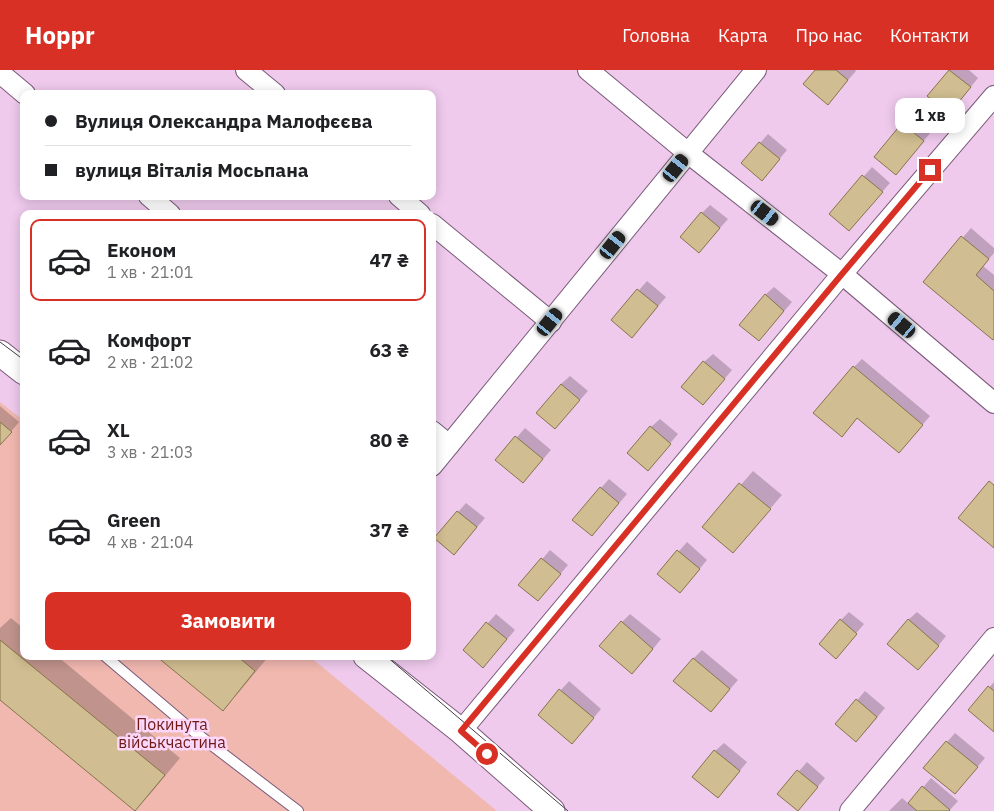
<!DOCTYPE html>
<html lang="uk">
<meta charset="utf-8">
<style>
body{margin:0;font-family:"IBM Plex Sans",sans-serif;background:#f2f2f2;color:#202124;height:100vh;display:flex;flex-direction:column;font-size:19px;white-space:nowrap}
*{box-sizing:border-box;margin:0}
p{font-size:16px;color:#757577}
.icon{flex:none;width:28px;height:28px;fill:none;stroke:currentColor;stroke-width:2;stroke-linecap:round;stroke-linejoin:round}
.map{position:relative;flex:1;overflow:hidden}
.details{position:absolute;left:20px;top:140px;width:416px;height:450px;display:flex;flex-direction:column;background:#fff;border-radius:10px;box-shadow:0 2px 12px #0003}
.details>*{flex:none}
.guide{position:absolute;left:20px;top:20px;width:416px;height:110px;border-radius:10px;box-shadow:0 2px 12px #0003;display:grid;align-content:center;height:110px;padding:0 25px;background:#fff}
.end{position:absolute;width:22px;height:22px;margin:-11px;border:6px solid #d93025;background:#fff;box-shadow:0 0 0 2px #fff}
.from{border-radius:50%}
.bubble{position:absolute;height:35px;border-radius:10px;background:#fff;box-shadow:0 2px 12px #0003;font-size:16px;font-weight:800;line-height:35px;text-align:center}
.car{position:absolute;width:15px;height:30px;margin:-15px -8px;border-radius:6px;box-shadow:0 0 4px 1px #0007;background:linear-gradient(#222 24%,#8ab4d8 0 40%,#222 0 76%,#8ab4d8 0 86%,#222 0)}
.guide b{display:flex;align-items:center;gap:18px;height:48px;font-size:19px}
.guide b+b{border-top:1px solid #e0e0e0}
.guide i{width:12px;height:12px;background:#202124}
ul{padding:9px 0 0;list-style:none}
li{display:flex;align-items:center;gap:15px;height:82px;margin:0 10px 8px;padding:0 15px;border:2px solid transparent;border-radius:10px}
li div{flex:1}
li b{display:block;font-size:19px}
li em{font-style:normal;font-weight:800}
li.current{border-color:#d93025}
li>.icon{width:45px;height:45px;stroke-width:1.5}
.primary-button{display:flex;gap:10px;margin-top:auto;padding:10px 25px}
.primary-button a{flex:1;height:58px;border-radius:10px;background:#d93025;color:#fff;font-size:20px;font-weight:800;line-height:58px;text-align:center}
header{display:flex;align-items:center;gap:30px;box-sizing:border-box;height:70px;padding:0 25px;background:#d93025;color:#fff}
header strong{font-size:24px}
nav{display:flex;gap:28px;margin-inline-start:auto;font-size:18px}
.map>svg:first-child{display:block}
.green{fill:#f1b8b0}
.shadow{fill:#0003}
.building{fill:#d0bd91;stroke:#86754b}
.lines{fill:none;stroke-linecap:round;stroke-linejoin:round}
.service-casing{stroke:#7a5a79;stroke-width:12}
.minor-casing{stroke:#7a5a79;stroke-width:22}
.tertiary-casing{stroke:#7a5a79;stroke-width:27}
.service{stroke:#fff;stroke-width:10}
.minor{stroke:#fff;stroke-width:20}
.tertiary{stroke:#fff;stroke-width:25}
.tram{stroke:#4a3949;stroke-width:1}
.route{stroke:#d93025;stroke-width:6}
.labels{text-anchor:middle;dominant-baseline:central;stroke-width:5;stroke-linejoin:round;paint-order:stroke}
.park-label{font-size:16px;fill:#6e1915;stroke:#fcd7fa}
</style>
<header>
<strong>Hoppr</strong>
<nav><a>Головна</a><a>Карта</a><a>Про нас</a><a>Контакти</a></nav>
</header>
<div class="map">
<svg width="994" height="741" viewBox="0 0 994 741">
<rect width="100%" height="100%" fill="#efcaed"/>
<polygon class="green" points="0,332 24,351 24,586 309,586 497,741 0,741"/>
<g class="shadow">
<polygon points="817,0 855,0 856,1 828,33"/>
<polygon points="950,0 969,0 978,8 957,34 929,26"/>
<polygon points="912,45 931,62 904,95 876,87"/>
<polygon points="768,64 787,80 770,100 760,73"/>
<polygon points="872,97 890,113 849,159 831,144"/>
<polygon points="710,135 728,149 699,182 702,143"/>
<polygon points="971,158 994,178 994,183 983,196 994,205 994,267 925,211"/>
<polygon points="647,211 666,227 640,258 613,250"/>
<polygon points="774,217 792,232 767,261 765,225"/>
<polygon points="713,284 732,300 711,325 704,292"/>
<polygon points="862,289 930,346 907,373 858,347 850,357 854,297"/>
<polygon points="570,306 588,321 555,358 561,314"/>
<polygon points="0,336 19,352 0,375"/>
<polygon points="660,349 678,364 656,390 651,357"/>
<polygon points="525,358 551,380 531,403 497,390"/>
<polygon points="753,401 782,425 733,482 704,457"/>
<polygon points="609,409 627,424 592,465 601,418"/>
<polygon points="466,433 485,448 454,484 435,468"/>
<polygon points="687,472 707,490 688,513 659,504"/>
<polygon points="550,480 568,495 546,521 520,515"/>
<polygon points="849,542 864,554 844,578 841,550"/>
<polygon points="917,542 946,566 927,590 908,550"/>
<polygon points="496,544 515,560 492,587 464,580"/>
<polygon points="630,544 661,569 641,594 622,552"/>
<polygon points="11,548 24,559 24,586 57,586 180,688 151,723 135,740 0,629 0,558"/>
<polygon points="702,580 738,610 711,641 693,589"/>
<polygon points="158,586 269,586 239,622 222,639"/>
<polygon points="569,611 601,639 581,663 539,645"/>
<polygon points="994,612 994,660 970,640"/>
<polygon points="865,621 885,638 865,662 837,654"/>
<polygon points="955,663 985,688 963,714 947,672"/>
<polygon points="724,673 747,692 726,718 715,681"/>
<polygon points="807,692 825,708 806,731 779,724"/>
<polygon points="931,708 958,731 949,741 889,741 902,728 909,734"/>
</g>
<g class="building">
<polygon points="815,0 836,0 848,10 828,35 803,14"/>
<polygon points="949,0 971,17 949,44 927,26"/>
<polygon points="902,53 924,71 896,105 874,87"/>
<polygon points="759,72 780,89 762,111 741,93"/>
<polygon points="862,105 883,122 849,161 829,144"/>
<polygon points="701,142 720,158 699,183 680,167"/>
<polygon points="961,166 989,189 976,205 994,221 994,268 993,270 923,212"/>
<polygon points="637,219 658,236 632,268 611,250"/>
<polygon points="765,224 784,241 759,271 739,255"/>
<polygon points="703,291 725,309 703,335 681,317"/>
<polygon points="853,296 923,355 899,383 857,348 842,367 813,343"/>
<polygon points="561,314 580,330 555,359 536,343"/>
<polygon points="0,352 12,362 0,375"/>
<polygon points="650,356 671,374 648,401 627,383"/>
<polygon points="515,366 543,389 523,413 495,390"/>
<polygon points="989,411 994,415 994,478 958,448"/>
<polygon points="739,413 771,439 733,483 702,457"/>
<polygon points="600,417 619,433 592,466 572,450"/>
<polygon points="457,441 477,457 454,485 434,468"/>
<polygon points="677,480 700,499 680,523 657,504"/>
<polygon points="541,488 561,504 538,531 518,515"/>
<polygon points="840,549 857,564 836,589 819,574"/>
<polygon points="908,549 939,576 918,600 887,574"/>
<polygon points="621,551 653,579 632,604 599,576"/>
<polygon points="486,552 507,569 483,598 463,580"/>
<polygon points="0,570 165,705 135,741 0,630"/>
<polygon points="156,586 237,586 255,601 223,641"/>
<polygon points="693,588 730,619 711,642 673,611"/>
<polygon points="988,616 994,621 994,662 968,640"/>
<polygon points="559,619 594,648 572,674 538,645"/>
<polygon points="856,629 877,647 856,672 835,654"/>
<polygon points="946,671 978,697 955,724 923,698"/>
<polygon points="714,680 740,701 718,728 692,707"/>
<polygon points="797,700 818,717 798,741 777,724"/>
<polygon points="922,716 950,740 949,741 917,741 908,733"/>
</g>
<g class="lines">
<defs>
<polyline id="service" points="105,586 192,660 298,741"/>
<g id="minor">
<polyline points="246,0 275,24"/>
<polyline points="588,0 688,83 842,204 994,333"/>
<polyline points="0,3 25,24"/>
<polyline points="149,126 170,144"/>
<polyline points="399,126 420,144"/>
<polyline points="432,154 551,252"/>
<polyline points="432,361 449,375"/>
<polyline points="432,396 756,0"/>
<polyline points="461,661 842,204 994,26"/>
<polyline points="850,741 994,568"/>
</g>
<g id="tertiary">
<polyline points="0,283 24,302"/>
<polyline points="366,586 461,661 552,741"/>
</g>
</defs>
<use href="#service" class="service-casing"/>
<use href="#minor" class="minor-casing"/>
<use href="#tertiary" class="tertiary-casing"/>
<use href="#service" class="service"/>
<use href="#minor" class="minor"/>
<use href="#tertiary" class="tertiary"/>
<g class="tram">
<polyline points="0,272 24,290"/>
<polyline points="386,586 568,741"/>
</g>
</g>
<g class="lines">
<polyline class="route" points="487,684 461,661 842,204 930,100"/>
</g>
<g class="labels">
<g class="park-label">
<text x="172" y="654">Покинута<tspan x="172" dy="18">військчастина</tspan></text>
</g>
</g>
</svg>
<i class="end from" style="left:487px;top:684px"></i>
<i class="end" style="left:930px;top:100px"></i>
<div class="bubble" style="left:895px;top:28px;width:70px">1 хв</div>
<i class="car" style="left:676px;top:98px;rotate:39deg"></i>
<i class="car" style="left:765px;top:143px;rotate:128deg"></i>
<i class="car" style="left:613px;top:175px;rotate:39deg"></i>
<i class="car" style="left:550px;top:252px;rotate:39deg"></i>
<i class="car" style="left:902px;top:255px;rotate:310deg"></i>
<div class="guide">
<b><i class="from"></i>Вулиця Олександра Малофєєва</b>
<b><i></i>вулиця Віталія Мосьпана</b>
</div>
<section class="details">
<ul>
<li class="current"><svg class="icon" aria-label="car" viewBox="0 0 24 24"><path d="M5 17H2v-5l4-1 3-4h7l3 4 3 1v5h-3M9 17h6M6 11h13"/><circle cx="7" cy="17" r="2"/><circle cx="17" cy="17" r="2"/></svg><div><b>Економ</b><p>1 хв · 21:01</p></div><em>47 ₴</em></li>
<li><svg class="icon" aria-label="car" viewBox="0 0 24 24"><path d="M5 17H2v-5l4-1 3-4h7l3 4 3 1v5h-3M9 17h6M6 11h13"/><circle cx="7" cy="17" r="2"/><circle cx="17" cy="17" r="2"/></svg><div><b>Комфорт</b><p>2 хв · 21:02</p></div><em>63 ₴</em></li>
<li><svg class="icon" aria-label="car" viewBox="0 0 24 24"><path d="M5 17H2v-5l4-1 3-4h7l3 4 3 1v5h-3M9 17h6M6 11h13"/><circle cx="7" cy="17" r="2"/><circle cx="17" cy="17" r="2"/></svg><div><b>XL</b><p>3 хв · 21:03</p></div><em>80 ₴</em></li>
<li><svg class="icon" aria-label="car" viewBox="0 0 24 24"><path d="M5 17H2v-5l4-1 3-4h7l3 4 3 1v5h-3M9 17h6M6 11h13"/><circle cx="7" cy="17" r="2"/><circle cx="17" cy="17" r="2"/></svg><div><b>Green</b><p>4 хв · 21:04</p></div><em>37 ₴</em></li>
</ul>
<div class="primary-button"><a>Замовити</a></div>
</section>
</div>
